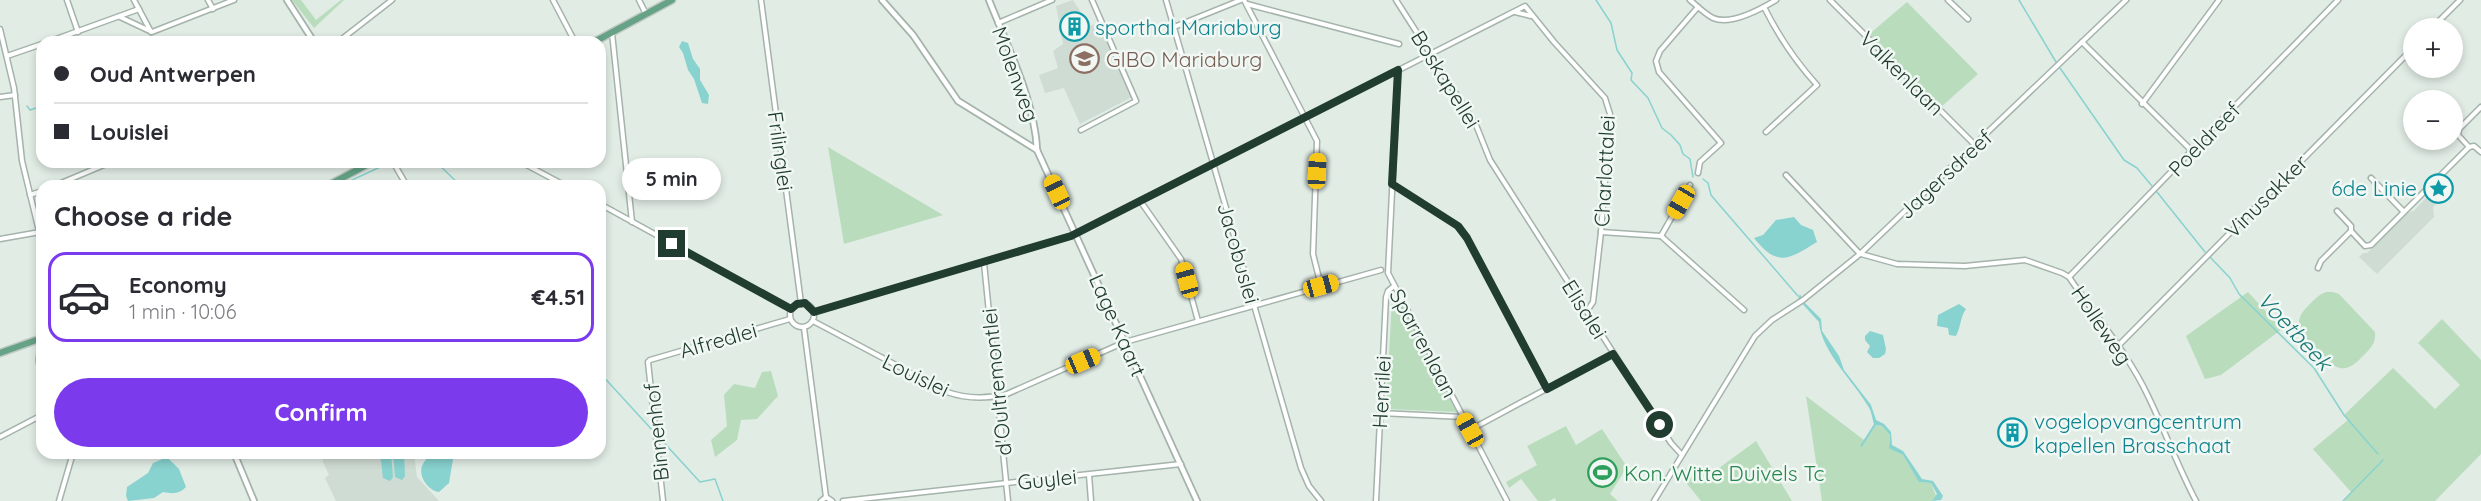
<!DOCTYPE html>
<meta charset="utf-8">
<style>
body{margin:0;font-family:Quicksand,sans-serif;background:#f7f7f7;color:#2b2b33;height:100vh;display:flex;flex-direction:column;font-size:22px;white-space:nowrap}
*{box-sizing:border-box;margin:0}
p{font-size:20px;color:#7c7c81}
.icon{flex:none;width:33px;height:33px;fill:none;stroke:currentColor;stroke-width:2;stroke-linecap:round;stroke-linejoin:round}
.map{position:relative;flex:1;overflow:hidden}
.details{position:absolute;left:36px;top:180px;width:570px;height:279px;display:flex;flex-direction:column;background:#fff;border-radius:18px;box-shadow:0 3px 9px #0003}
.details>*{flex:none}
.hud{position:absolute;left:36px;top:36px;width:570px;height:132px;border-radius:18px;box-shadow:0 3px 9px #0003;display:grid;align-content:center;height:132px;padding:0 18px;background:#fff}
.buttons{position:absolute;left:2403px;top:18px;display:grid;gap:12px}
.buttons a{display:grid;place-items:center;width:60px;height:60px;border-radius:50%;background:#fff;box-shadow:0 3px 9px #0003;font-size:30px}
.end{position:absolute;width:27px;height:27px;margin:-14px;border:8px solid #213d30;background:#fff;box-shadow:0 0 0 3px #fff}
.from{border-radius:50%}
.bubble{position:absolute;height:42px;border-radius:21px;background:#fff;box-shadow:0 3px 9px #0003;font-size:20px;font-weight:800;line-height:42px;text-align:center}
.car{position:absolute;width:18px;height:36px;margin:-18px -9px;border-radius:8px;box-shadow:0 0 4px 2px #0007;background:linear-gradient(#f5c518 24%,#345 0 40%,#f5c518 0 76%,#345 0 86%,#f5c518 0)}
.hud b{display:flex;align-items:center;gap:21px;height:57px;font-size:22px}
.hud b+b{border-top:2px solid #e1e1e2}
.hud i{width:15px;height:15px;background:#2b2b33}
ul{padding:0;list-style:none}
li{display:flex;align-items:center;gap:18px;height:90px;margin:0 12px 9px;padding:0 6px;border:3px solid transparent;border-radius:18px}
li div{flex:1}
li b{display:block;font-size:22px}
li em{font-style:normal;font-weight:800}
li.active{border-color:#7c3aed}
li>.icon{width:54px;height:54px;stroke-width:1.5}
h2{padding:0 18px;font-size:27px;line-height:72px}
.cta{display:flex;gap:12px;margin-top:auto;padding:12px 18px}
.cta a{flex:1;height:69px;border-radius:36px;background:#7c3aed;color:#fff;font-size:24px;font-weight:800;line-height:69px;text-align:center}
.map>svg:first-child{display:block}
.built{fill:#cfdcd3}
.green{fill:#b9ddbc}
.water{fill:#88d2cf}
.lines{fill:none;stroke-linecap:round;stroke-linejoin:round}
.stream{stroke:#88d2cf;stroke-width:1.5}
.minor-casing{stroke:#a4b4ab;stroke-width:7}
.tertiary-casing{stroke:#a4b4ab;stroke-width:8}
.primary-casing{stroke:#c1c9c5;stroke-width:9}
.minor{stroke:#fff;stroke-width:4}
.tertiary{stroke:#fff;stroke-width:4.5}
.primary{stroke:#65a286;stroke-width:6}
.route{stroke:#213d30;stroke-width:8}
.labels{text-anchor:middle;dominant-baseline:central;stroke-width:5;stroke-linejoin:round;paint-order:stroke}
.culture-label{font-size:21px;fill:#0d838f;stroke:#f1f8f4;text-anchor:start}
.education-label{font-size:21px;fill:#785e54;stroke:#f1f8f4;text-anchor:start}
.street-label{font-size:21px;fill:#213d30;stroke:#f1f8f4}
.leisure-label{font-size:21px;fill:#27864d;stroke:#f1f8f4;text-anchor:start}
.water-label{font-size:22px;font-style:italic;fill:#1a7977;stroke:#f1f8f4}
</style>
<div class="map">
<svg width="2481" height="501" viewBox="0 0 2481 501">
<rect width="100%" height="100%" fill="#e1ece5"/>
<g class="built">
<polygon points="1073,0 1090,26 1099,22 1132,97 1080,124 1064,88 1045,93 1039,75 1058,68 1053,51 1063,44 1056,6"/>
<polygon points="2433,190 2442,199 2433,207 2434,217 2377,274 2359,257 2363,253 2367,253 2407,213 2414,211"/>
<polygon points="321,453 414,453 417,477 439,501 336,501 325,478 329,475 323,462"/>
</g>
<g class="green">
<polygon points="292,0 301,0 316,20 341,0 344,0 314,28"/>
<polygon points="1907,2 1978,74 1941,107 1866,37"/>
<polygon points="828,147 943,215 844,244"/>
<polygon points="2248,292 2282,329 2221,375 2205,379 2186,336"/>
<path d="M 2326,292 L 2333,292 L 2339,294 L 2375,332 C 2376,343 2371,348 2364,355 C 2357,362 2350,370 2340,368 C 2333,367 2327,358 2322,354 C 2307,338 2287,326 2308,306 C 2314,300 2318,295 2326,292 Z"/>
<polygon points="1398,299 1456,409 1457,412 1386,409 1392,300"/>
<polygon points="2442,319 2481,360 2481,454 2435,501 2344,501 2351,492 2313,449 2348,420 2344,415 2393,368 2435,409 2460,385 2418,343"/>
<polygon points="771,371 778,396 757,419 741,420 737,440 715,457 711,440 727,426 724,395 734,384 755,388 762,372"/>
<polygon points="1806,396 1864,440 1861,446 1862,447 1876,425 1882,426 1890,435 1889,447 1903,455 1920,482 1931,483 1936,496 1932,501 1822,501"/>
<polygon points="1566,426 1576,445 1602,429 1627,467 1610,494 1618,501 1556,501 1555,498 1549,501 1538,501 1521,479 1509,488 1506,482 1537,465 1527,446"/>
<polygon points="1756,441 1792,501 1701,501 1679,474 1686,468 1697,484"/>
</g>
<g class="water">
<polygon points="682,41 688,43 693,59 700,69 700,80 709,95 708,104 702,103 694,79 688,70 683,53 679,47"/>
<path d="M 1794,217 L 1801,225 L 1813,230 L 1817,242 C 1788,260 1777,267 1754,238 L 1763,235 L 1776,220 Z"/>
<path d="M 1800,294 L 1803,301 L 1821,319 L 1822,331 L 1839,356 L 1844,370 L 1871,405 L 1876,420 L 1884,424 L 1891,432 L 1892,445 L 1903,451 L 1922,479 L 1933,481 L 1943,496 L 1941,500 L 1932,501 L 1937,494 L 1931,483 L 1919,482 L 1903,455 L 1889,448 L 1890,435 L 1882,426 L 1876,425 L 1862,447 L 1860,446 L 1874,424 C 1872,418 1872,412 1868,406 C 1854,382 1821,351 1819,322 L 1798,299 Z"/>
<path d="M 1959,304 L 1966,309 C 1960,317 1961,327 1956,336 L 1949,335 L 1948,328 L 1937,326 L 1938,315 Z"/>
<polygon points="1870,331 1883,335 1886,349 1885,354 1879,358 1873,358 1867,352 1870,346 1865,340 1865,336"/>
<polygon points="380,453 391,453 393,477 390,481 383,478"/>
<polygon points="393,453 404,453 405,476 402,480 395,477"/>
<path d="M 431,453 L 454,453 L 449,483 L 439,492 C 429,491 418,477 422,466 C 424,461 428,457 431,453 Z"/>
<path d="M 165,458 L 168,458 L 179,469 L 186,487 C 179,494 173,494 163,492 L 154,498 L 128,501 L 126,496 L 127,487 L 148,473 L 153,463 Z"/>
</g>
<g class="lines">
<g class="stream">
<polyline points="1596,0 1611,23 1617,50 1632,73 1631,80 1648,98 1662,128 1671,135 1680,145 1683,154 1690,159 1693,177"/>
<polyline points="2019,0 2056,62"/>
<polyline points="2060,68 2124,160 2137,168 2152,186"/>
<polyline points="27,106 30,110 42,106"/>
<polyline points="436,162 461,186"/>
<polyline points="1703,179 1708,183 1711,195 1716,201 1798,296"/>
<polyline points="339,186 391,162"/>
<polyline points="2157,192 2205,252"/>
<polyline points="2210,257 2230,278 2239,294 2314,368 2344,415 2378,454"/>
<polyline points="600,373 654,432"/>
<polyline points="657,435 700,482 715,479 723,501"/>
<polyline points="2343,501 2383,460"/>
</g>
<defs>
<g id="minor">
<polyline points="67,0 78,32"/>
<polyline points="134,0 151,32"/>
<polyline points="208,0 213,9"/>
<polyline points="553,0 575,42"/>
<polyline points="639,0 646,14"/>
<polyline points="761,0 801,303"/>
<polyline points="1166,0 1301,468 1309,486 1321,501"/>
<polyline points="1244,0 1317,141 1313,254 1321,286"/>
<polyline points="1396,0 1476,125 1490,160 1671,443 1682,455"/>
<path d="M 1690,0 C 1697,6 1705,14 1713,18 C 1731,26 1761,9 1776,0"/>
<polyline points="1830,0 1976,146"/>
<polyline points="1948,0 1968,19"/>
<polyline points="1247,4 1399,44"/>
<path d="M 1764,7 C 1779,37 1795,61 1817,85 L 1766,132"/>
<polyline points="1515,12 1531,16"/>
<polyline points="120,17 152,32 234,0"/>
<polyline points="998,23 1052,0"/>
<polyline points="1174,27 1241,0"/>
<polyline points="2432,28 2460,0"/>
<polyline points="0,29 14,88 22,161 38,227 42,235"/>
<polyline points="612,33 632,222"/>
<polyline points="48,42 139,9"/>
<polyline points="338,42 392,0"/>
<polyline points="2082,42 2192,151"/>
<polyline points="7,56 42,44"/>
<polyline points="1398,70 1388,273 1507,501"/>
<polyline points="0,97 15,95"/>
<polyline points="2142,104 2219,0"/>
<polyline points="2481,107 2459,129 2458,135 2469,147 2474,146 2481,152"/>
<polyline points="1081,130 1136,101 1092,0"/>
<polyline points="393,162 407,186"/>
<polyline points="521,162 566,186"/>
<polyline points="1698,173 1700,162 1721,143 1659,72 1656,61 1660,51 1698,7"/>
<polyline points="1786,175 1860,254"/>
<polyline points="2371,178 2403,211"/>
<polyline points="1393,184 1457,226 1467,238 1547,389"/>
<polyline points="54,186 111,162"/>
<polyline points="30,195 42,191"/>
<polyline points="1141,202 1181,259 1198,321"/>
<polyline points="600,204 791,309"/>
<polyline points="2337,211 2351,226 2351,231"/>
<polyline points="1601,232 1661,236"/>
<polyline points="1661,236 1744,310"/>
<polyline points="1661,236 1690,185"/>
<polyline points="0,239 40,232"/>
<path d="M 1861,254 L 1897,264 L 1965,266 L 2025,260 L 2062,273 L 2069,277 C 2095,316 2128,353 2148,396 C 2165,431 2178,467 2196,501"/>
<polyline points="984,263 1008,501"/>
<polyline points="2318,268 2321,261 2351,231 2365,246 2371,245 2469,147"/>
<polyline points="2069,277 2338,0"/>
<circle cx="802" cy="315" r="12"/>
<polyline points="814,312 1071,236 1525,6 1554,42 1605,98 1610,114 1601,232 1593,302 1587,311"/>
<path d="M 813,321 L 947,392 C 967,399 986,399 1007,394 L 1125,342 L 1381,270"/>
<polyline points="804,328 826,497 832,501"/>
<path d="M 39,339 C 42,353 35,359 42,372"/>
<polyline points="2118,346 2414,47"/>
<polyline points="1380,413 1463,417"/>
<polyline points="1470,430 1613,353"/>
<polyline points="0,437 42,415"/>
<polyline points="1089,475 1091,501"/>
<polyline points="59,501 73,453"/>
<polyline points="663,501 648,362 650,360 790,319"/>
<polyline points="821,501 826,497"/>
<polyline points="843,501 1181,464"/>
<polyline points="1376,501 1386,297 1388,291 1394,286"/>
<polyline points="1654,501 1755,336 1772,320 1803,300 1860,254 2126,0"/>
</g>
<g id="tertiary">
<polyline points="287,0 314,42"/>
<polyline points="882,0 913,35 958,101 1037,150"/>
<path d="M 989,0 C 1007,45 1035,102 1037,150 L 1197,501"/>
<polyline points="234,453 254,501"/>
</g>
<g id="primary">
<polyline points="594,42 672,0"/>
<polyline points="327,186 372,162"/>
<polyline points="0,353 42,338"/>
</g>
</defs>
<use href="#minor" class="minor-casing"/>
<use href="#tertiary" class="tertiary-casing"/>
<use href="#primary" class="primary-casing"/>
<use href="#minor" class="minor"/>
<use href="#tertiary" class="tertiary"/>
<use href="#primary" class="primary"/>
</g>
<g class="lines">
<polyline class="route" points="672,244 791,309 797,304 805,303 814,312 1071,236 1398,70 1392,184 1458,226 1467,238 1547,389 1613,354 1660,425"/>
</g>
<defs>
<symbol id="building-ring" viewBox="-11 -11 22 22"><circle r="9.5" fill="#f1f8f4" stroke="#0f9aa8" stroke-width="1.5"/><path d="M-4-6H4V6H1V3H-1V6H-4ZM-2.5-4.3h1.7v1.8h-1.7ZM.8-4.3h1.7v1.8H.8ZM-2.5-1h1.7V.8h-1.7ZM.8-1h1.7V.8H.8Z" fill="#0f9aa8"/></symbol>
<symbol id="school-ring" viewBox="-11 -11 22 22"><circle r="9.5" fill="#f1f8f4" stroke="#8d6e63" stroke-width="1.5"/><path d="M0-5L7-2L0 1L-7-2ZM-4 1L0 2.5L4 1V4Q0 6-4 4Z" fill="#8d6e63"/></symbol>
<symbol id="sight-ring" viewBox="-11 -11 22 22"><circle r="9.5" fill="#f1f8f4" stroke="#0f9aa8" stroke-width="1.5"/><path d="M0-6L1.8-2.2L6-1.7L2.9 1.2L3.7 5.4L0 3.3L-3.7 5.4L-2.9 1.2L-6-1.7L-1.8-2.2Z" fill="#0f9aa8"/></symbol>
<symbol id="stadium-ring" viewBox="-11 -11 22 22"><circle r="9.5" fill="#f1f8f4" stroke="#2e9e5b" stroke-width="1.5"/><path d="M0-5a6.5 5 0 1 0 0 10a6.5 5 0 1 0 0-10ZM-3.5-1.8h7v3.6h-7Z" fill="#2e9e5b"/></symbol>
</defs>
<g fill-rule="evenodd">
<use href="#building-ring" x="1058" y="10" width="33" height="33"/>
<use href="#school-ring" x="1068" y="42" width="33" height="33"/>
<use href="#sight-ring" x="2422" y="172" width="33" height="33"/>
<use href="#building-ring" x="1996" y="416" width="33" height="33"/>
<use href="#stadium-ring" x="1586" y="456" width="33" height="33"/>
</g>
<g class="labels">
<g class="culture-label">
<text x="1095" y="27">sporthal Mariaburg</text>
<text x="2417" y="188" text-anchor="end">6de Linie</text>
<text x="2034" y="421">vogelopvangcentrum<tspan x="2034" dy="24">kapellen Brasschaat</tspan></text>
</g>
<g class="education-label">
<text x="1106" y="59">GIBO Mariaburg</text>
</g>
<g class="street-label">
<text transform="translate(1902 73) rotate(45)">Valkenlaan</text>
<text transform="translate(1016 74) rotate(70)">Molenweg</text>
<text transform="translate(1446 79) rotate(58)">Boskapellei</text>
<text transform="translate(2204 139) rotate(-46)">Poeldreef</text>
<text transform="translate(781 151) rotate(82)">Frilinglei</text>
<text transform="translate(1604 171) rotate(-87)">Charlottalei</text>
<text transform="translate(1945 174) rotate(-43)">Jagersdreef</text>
<text transform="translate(2266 196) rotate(-45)">Vinusakker</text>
<text transform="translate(1239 253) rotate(74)">Jacobuslei</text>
<text transform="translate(1585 309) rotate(58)">Elisalei</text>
<text transform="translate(1118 325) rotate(66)">Lage Kaart</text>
<text transform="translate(2102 325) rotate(56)">Holleweg</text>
<text transform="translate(718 340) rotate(-16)">Alfredlei</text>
<text transform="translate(1424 343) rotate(62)">Sparrenlaan</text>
<text transform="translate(916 375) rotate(26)">Louislei</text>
<text transform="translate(996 382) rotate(-96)">d'Oultremontlei</text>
<text transform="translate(1381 392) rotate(-87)">Henrilei</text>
<text transform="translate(656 432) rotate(-96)">Binnenhof</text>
<text transform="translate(1047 479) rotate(-6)">Guylei</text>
</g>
<g class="leisure-label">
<text x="1624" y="473">Kon. Witte Duivels Tc</text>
</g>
<g class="water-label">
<text transform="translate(2295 331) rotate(47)">Voetbeek</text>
</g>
</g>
</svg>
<div class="buttons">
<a>+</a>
<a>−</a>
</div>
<i class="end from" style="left:1660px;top:425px"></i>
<i class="end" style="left:672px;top:244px"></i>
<div class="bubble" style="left:622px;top:158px;width:99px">5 min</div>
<i class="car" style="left:1317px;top:171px;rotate:3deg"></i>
<i class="car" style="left:1057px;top:192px;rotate:335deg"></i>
<i class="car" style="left:1681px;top:202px;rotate:210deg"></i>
<i class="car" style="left:1187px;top:280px;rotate:345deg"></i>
<i class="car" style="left:1321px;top:286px;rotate:75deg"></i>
<i class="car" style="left:1083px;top:361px;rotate:67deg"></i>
<i class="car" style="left:1470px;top:430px;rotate:331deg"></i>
<div class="hud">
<b><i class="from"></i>Oud Antwerpen</b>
<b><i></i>Louislei</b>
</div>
<section class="details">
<h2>Choose a ride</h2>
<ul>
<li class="active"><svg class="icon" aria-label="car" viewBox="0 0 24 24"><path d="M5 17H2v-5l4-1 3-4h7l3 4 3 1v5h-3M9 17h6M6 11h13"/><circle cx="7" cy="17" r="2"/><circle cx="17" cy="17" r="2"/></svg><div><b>Economy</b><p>1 min · 10:06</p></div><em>€4.51</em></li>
</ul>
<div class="cta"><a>Confirm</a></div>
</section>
</div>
